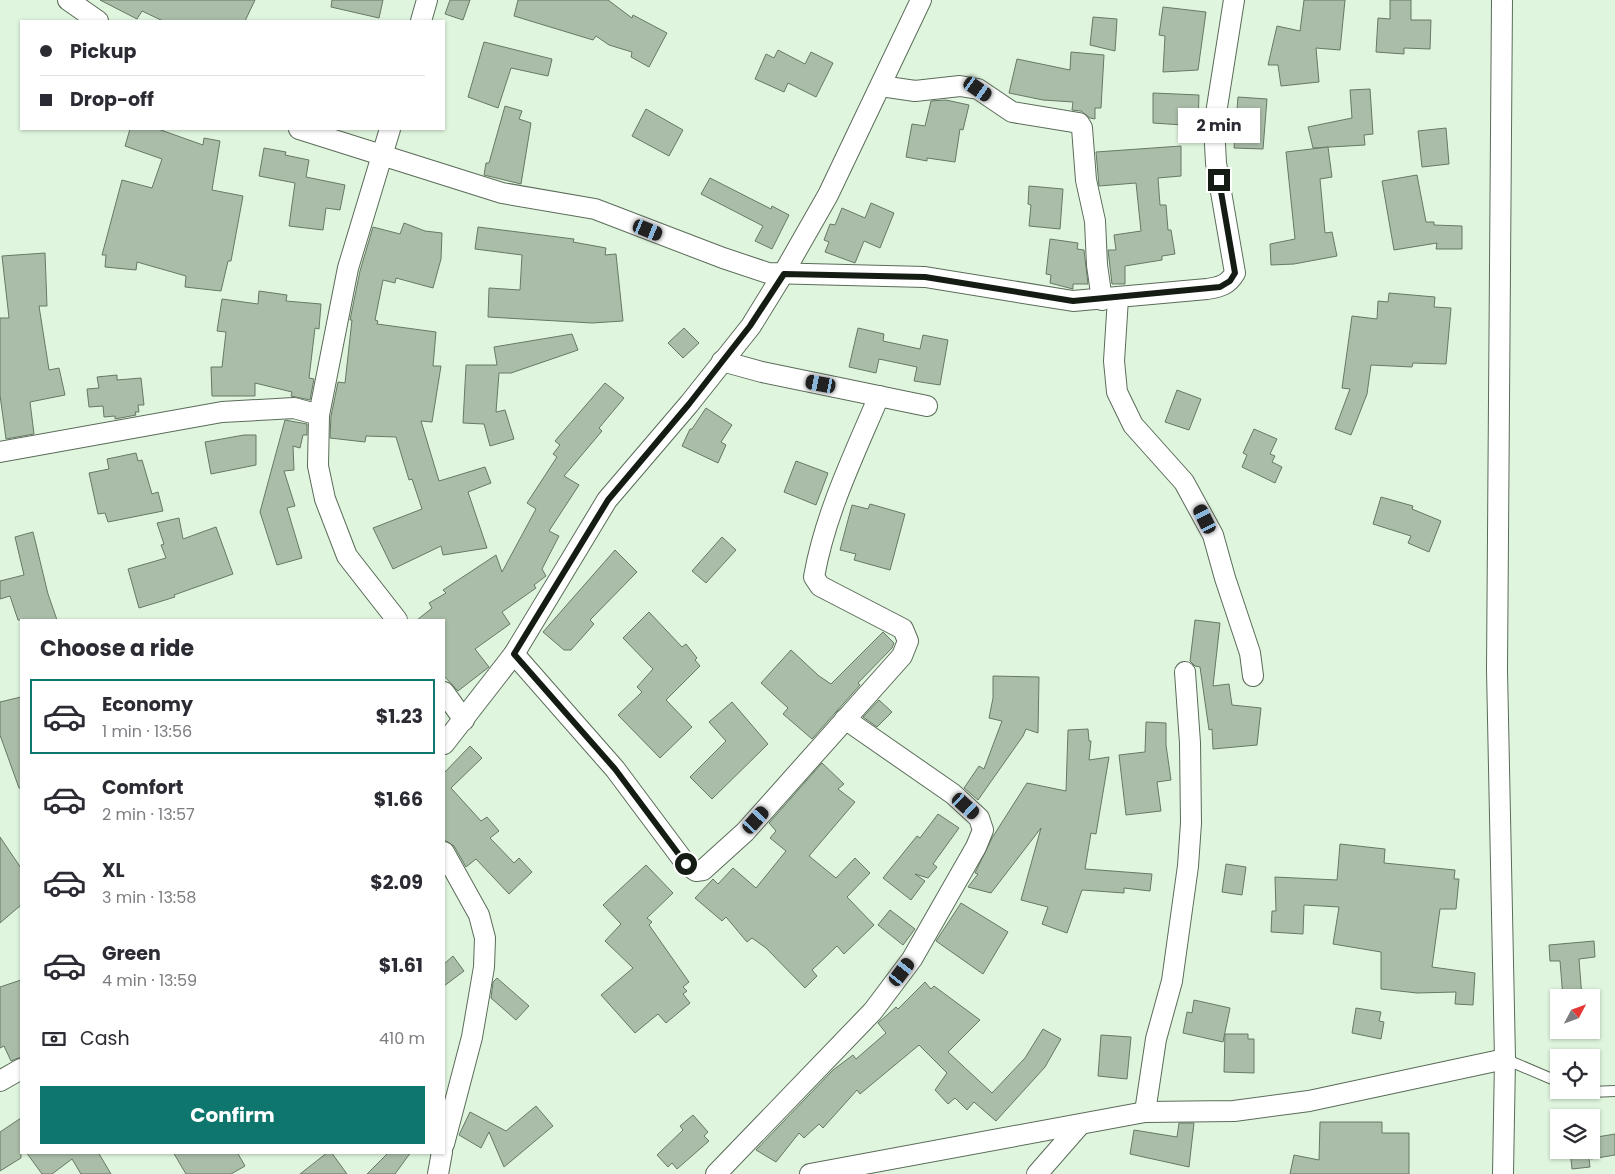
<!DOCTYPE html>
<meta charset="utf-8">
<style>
body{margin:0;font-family:Poppins,sans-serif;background:#f2f2f3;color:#2b2b33;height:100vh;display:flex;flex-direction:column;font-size:19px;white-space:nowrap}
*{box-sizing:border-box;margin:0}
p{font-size:16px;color:#7c7c81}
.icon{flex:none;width:28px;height:28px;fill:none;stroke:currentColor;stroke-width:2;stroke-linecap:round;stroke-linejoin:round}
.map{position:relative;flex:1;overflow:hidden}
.panel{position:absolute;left:20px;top:619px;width:425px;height:535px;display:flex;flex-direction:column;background:#fff;border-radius:0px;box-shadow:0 1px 4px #0004}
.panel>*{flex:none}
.banner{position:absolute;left:20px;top:20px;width:425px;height:110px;border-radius:0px;box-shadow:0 1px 4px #0004;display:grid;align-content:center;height:110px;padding:0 20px;background:#fff}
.needle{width:32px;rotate:49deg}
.fabs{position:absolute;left:1550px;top:989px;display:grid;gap:10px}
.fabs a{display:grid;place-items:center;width:50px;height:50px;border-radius:0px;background:#fff;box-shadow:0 1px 4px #0004;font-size:25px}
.end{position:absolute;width:22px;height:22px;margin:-11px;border:6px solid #151c14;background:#fff;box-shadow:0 0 0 2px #fff}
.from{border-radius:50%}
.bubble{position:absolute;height:35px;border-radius:0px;background:#fff;box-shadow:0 1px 4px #0004;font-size:16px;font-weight:700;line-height:35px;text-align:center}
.car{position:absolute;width:15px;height:30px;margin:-15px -8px;border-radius:6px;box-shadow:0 0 4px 1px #0007;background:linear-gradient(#222 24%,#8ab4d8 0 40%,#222 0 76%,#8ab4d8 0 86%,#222 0)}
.banner b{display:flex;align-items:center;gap:18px;height:48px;font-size:19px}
.banner b+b{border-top:1px solid #e1e1e2}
.banner i{width:12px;height:12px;background:#2b2b33}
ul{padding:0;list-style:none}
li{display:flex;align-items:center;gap:15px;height:75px;margin:0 10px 8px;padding:0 10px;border:2px solid transparent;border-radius:0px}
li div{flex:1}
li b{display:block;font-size:19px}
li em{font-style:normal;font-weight:700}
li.active{border-color:#0f766e}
li>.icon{width:45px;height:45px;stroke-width:1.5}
h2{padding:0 20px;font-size:22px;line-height:60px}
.pay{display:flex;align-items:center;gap:12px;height:55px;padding:0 20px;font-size:19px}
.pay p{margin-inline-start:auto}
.button{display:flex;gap:10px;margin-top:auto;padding:10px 20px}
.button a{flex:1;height:58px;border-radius:0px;background:#0f766e;color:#fff;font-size:20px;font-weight:700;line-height:58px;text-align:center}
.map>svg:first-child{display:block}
.building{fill:#a9bda8;stroke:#677965}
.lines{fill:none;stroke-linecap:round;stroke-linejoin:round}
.lane-casing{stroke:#5a6c59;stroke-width:12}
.street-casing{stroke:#5a6c59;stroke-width:22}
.lane{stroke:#fff;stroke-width:10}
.street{stroke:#fff;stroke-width:20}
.route{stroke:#151c14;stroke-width:6}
</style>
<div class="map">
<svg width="1615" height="1174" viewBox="0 0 1615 1174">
<rect width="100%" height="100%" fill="#e0f5de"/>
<g class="building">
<polygon points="100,0 255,0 245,21 163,21 142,11 137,19"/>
<polygon points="332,0 383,0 379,18 331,7"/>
<polygon points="450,0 470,0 463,20 445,14"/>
<polygon points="518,0 608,0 632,18 633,15 667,33 649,67 631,57 632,52 609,45 596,36 593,40 514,16"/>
<polygon points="1304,0 1345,0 1340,50 1316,48 1319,82 1281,86 1278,65 1268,65 1277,26 1300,31"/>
<polygon points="1390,0 1411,0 1411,20 1431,20 1430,49 1404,48 1404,54 1376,52 1378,18 1390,19"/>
<polygon points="1163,7 1206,12 1198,70 1163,72 1165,36 1159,35"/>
<polygon points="1093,17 1117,19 1115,51 1090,45"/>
<polygon points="484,42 552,59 548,76 511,68 498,108 468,97"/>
<polygon points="778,50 805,64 811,52 833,63 816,97 788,83 784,92 755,79 766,54 774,58"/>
<polygon points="1071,52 1104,55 1101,108 1095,108 1095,119 1090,118 1081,111 1072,110 1073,102 1043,100 1009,93 1017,59 1070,70"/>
<polygon points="1370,89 1373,134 1364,135 1365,145 1313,148 1308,127 1352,118 1350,90"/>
<polygon points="1153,93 1199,95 1198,126 1153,123"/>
<polygon points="1238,97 1267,99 1263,149 1234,148"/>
<polygon points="946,100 969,105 963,130 960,129 955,162 927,158 927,161 906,157 912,124 925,126 931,101"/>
<polygon points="505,106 522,111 519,119 531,123 521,184 484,175 486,163 489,163"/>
<polygon points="646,109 683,130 669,156 632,136"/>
<polygon points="1446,128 1449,164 1422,167 1418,131"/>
<polygon points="130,129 158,129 203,145 204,138 220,141 212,190 243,196 231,261 228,261 221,291 185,287 186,276 137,262 136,270 105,267 106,255 102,255 122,180 152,188 162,159 125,146"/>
<polygon points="1181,146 1181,176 1158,178 1160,205 1166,205 1168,230 1171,230 1175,254 1162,256 1162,260 1125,266 1125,284 1112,284 1108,250 1116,250 1114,235 1141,231 1136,183 1099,186 1096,152"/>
<polygon points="1328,147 1332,177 1320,179 1325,233 1332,232 1337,256 1294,264 1271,265 1270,244 1295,239 1286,152"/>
<polygon points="264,148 286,152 285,155 309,160 306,177 345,185 340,210 326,208 323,230 289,226 295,183 259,176"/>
<polygon points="1417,175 1426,222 1434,222 1434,225 1462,226 1462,249 1436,249 1437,243 1394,250 1382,181"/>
<polygon points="710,178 771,209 772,206 789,215 772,249 755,241 763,226 701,194"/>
<polygon points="1029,186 1063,189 1060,229 1029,226 1031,205 1028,204"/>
<polygon points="871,203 894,213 880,248 864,241 855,263 825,252 829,242 824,240 830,224 835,225 842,208 865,218"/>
<polygon points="404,223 425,231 442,233 441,259 433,288 396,278 395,283 383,280 375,320 378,321 377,324 436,332 433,366 441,366 432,422 421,421 439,481 485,467 491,483 468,492 487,548 443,555 441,546 393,569 373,528 422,509 412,479 409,480 396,437 366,436 365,442 330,438 331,416 338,382 345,383 352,320 350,320 360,271 373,227 400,234"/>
<polygon points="478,227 574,239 573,242 606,248 605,255 616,254 623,321 592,323 488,317 489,288 520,290 522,255 475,249"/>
<polygon points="1050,239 1078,243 1077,249 1084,250 1088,284 1073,284 1073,289 1050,283 1051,275 1046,274"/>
<polygon points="45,253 47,306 39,306 49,370 59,368 65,395 30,402 34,434 6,439 0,395 0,318 9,318 2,256"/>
<polygon points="259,291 287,295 286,301 321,304 319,329 315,328 309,378 314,379 310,400 291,396 292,392 255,383 255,396 212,396 211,367 222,367 226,332 217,331 222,299 258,304"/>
<polygon points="1389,293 1435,297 1434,307 1451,308 1446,364 1413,363 1412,367 1371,365 1367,394 1351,435 1335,429 1350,389 1342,388 1352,316 1377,319 1378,301 1388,302"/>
<polygon points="684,328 699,343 683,358 668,343"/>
<polygon points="858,328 884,334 883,341 920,349 923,335 948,340 940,385 914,381 917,367 879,359 876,373 849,367"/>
<polygon points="572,334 578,350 511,373 499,373 496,412 505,410 514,439 490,446 484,424 463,423 466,365 497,365 494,347"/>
<polygon points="117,375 117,380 141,378 144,405 138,405 139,412 135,412 136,415 115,419 115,416 104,417 103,406 89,407 87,389 99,388 97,377"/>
<polygon points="605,383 624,398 599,428 602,431 564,476 579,485 549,531 559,536 542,569 546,576 534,585 536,588 502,612 510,624 475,649 489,667 458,691 444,676 444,620 417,620 432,608 429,603 446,593 443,590 496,555 502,572 536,509 527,503 557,457 553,454 560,445 555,441"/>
<polygon points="1177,390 1201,399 1189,430 1165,422"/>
<polygon points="706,408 732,425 721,442 726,445 718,463 682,446 690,429 692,429"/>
<polygon points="285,420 307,424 307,435 303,435 300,448 293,446 294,470 284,471 295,506 287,508 302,558 277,565 260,512"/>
<polygon points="1254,429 1277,439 1270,454 1275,456 1272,462 1282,467 1275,483 1242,467 1247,455 1243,453"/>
<polygon points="244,435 256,435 256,465 211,474 205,442"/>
<polygon points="136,453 138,461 142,460 152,494 158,492 163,511 108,522 105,513 98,514 89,473 109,469 107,459"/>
<polygon points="796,461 828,473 816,505 784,492"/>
<polygon points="1381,497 1413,506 1412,509 1441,521 1429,552 1408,543 1411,536 1373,524"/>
<polygon points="870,504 905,514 890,570 854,560 856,554 840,550 852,505 868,509"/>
<polygon points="179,518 183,539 216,527 233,574 174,595 175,597 139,608 128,569 166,558 161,545 164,544 157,523"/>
<polygon points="33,532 48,594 57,620 18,620 10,596 0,599 0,581 24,575 15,537"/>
<polygon points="722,537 736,550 706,583 692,571"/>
<polygon points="615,550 637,572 590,620 594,624 571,650 564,650 543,632"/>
<polygon points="649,612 682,647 686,644 697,658 695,660 700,666 666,700 692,727 660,758 618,715 642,692 637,687 653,669 623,638"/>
<polygon points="1195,620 1220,623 1213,686 1229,684 1232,705 1261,708 1257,745 1213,749 1212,729 1209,730 1200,667 1195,666 1190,661"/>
<polygon points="883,632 894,643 892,648 858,683 860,685 812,739 783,714 788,708 761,683 791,650 819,676 831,684"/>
<polygon points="993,676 1039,677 1038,733 1026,729 1023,736 978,800 964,788 979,766 984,769 1002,721 989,718 993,698"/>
<polygon points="21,697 21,788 19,788 0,735 0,702"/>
<polygon points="879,700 892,712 877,727 863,717"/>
<polygon points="732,702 768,744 712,799 690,777 726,741 709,722"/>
<polygon points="1146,722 1166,723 1166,745 1171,780 1157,782 1161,811 1126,815 1119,755 1145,752"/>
<polygon points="1088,729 1089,741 1091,741 1089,760 1109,757 1096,834 1091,833 1085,869 1152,874 1150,891 1124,888 1124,893 1082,890 1067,933 1042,924 1048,907 1021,900 1041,828 991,893 968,887 978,874 975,873 992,838 1027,783 1066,791 1068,730"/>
<polygon points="470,746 482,758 451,788 481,821 487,817 499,831 490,838 514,863 519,858 532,872 509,894 476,859 466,867 454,846 444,840 444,773"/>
<polygon points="822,763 844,784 838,789 855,802 809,856 836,878 855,858 870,873 847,897 874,925 844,954 837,946 812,970 817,976 805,988 766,948 752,938 747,942 726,917 722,921 695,898 713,879 718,884 733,868 756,888 786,851 770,838 776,831 769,823"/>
<polygon points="938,814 959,828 933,864 937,867 928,878 915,874 925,881 911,900 883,878 917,836 920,838"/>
<polygon points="0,837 21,868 21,905 0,923"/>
<polygon points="1340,844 1385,849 1384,863 1455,870 1454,879 1459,879 1456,909 1440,909 1432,967 1475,973 1473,1005 1455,1004 1456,992 1417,993 1381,989 1381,952 1333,944 1339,907 1304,905 1303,934 1271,932 1272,911 1276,911 1275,877 1337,880"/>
<polygon points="1226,864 1246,867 1242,895 1222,892"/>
<polygon points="646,865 673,893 647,918 652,922 649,925 689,982 683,987 687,991 683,994 690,1003 666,1023 658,1014 635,1033 601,995 633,968 605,941 621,924 603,905"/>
<polygon points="961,903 1008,932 983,974 936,941"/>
<polygon points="890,910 915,929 903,945 878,925"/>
<polygon points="1594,941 1595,957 1579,959 1582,998 1563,998 1560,961 1550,961 1549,945"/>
<polygon points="453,956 464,971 444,986 444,964"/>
<polygon points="497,978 529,1006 516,1020 491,998 493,982"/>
<polygon points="21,980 21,1057 11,1061 4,1046 0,1048 0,987"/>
<polygon points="925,982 931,989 934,986 980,1020 948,1052 992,1093 1025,1058 1043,1029 1061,1039 1045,1067 996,1121 974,1102 967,1110 955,1098 948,1104 935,1090 947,1073 919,1045 860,1094 857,1090 823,1128 819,1124 804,1138 799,1133 776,1162 756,1150 833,1070 853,1055 856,1059 886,1033 878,1023 896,1007 898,1009"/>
<polygon points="1194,1000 1230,1008 1223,1042 1183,1033 1187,1012 1192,1013"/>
<polygon points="1356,1008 1381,1012 1379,1021 1384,1022 1381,1039 1352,1033"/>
<polygon points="1225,1034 1248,1034 1248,1039 1254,1039 1254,1073 1224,1072"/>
<polygon points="1101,1035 1131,1037 1127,1079 1098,1076"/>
<polygon points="536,1106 553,1126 504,1167 489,1132 481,1148 459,1135 470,1112 506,1131"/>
<polygon points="693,1115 708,1132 704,1136 709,1141 677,1169 672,1163 668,1167 657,1155 683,1130 680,1126"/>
<polygon points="21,1118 21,1158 0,1171 0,1132"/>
<polygon points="1320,1122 1382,1122 1382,1133 1409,1133 1409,1174 1290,1174 1294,1155 1319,1160"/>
<polygon points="1179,1123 1194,1123 1189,1167 1130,1154 1134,1130 1177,1137"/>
<polygon points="1615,1134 1615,1155 1591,1159 1591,1138"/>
<polygon points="1570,1150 1588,1150 1590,1167 1572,1169"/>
<polygon points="26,1152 98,1152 111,1174 81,1174 72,1159 52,1174 42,1174"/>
<polygon points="173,1152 237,1152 245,1166 231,1174 186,1174"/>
<polygon points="328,1152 331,1152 347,1174 300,1174"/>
<polygon points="389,1152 411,1152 395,1174 367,1174"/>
</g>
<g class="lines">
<defs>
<g id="lane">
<polyline points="1505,1059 1559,1082"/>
<polyline points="1583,1090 1590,1092 1615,1091"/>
</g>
<g id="street">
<polyline points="68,0 98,21"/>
<polyline points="1502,0 1497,670 1505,1059 1503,1174"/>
<polyline points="421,21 427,0"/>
<polyline points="881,86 915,91 960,86 978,89 1012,112 1079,123 1082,128 1086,180 1095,221 1097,265 1102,300"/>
<path d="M 299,129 L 502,193 L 595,209 L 723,258 L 768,273 L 925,277 L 1073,301 L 1207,289 C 1220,287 1228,285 1235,273 L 1216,163 L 1214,126 L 1234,0"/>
<polyline points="390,129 348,268 319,415 318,466 325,499 347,556 397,620"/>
<polyline points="1118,298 1114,361 1117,392 1133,425 1184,482 1213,535 1225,578 1250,653 1253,676"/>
<polyline points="722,361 762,372 927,406"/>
<polyline points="0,452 222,412 294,408 319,415"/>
<path d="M 514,654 L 615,769 L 686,864 L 696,871 L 703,870 L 745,832 L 902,656 L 908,641 L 903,629 L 820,586 L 814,577 C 825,514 854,455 879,396"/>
<polyline points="444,692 464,720"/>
<polyline points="444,744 514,654 607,500 689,404 751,326 783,274 828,195 921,0"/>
<polyline points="444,852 479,915 485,938 484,967 472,1037 444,1144"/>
<polyline points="0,1081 21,1069"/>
<polyline points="1145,1112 1156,1039 1172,981 1188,866 1191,823 1190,743 1185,672"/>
<polyline points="438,1174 442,1152"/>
<polyline points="716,1174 873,1011 912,959 976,847 983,830 979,818 953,794 845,719"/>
<polyline points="810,1174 1145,1112 1234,1111 1309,1101 1505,1059"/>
<polyline points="1037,1174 1079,1126"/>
</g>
</defs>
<use href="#lane" class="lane-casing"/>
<use href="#street" class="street-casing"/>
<use href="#lane" class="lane"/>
<use href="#street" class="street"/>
</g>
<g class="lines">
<polyline class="route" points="686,864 615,769 514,654 608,500 689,404 750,326 784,274 925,277 1073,301 1220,287 1230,281 1235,273 1219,180"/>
</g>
</svg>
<div class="fabs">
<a><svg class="needle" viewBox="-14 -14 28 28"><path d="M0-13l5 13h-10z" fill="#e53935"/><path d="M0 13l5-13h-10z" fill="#7c7c81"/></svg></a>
<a><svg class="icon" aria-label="locate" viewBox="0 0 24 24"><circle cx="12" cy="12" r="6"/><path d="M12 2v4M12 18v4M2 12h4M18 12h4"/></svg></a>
<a><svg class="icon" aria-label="layers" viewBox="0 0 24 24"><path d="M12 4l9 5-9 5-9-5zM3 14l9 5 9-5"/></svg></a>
</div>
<i class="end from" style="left:686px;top:864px"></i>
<i class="end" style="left:1219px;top:180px"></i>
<div class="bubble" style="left:1178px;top:108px;width:82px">2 min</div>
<i class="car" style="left:978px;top:89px;rotate:125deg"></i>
<i class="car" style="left:648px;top:230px;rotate:112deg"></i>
<i class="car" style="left:821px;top:384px;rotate:281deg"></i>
<i class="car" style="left:1205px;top:519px;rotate:334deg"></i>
<i class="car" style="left:966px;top:806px;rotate:132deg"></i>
<i class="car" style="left:756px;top:820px;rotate:42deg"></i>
<i class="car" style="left:902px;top:972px;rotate:37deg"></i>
<div class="banner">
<b><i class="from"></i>Pickup</b>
<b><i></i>Drop-off</b>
</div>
<section class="panel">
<h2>Choose a ride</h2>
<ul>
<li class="active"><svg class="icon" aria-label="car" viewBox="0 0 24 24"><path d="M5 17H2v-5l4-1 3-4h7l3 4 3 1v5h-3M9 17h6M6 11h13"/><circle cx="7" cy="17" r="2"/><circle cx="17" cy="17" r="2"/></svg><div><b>Economy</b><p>1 min · 13:56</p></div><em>$1.23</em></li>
<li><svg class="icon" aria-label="car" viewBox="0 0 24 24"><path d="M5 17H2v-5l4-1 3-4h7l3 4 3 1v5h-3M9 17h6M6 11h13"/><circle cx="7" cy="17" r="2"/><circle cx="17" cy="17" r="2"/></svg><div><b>Comfort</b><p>2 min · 13:57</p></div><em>$1.66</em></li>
<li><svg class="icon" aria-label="car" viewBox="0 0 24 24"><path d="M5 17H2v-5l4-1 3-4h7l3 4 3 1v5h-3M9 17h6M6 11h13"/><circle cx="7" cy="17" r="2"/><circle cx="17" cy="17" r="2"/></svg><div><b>XL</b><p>3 min · 13:58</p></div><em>$2.09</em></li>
<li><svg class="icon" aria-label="car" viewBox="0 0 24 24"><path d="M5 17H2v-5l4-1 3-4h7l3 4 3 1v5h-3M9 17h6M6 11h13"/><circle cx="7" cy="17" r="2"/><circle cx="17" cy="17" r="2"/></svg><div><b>Green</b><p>4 min · 13:59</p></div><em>$1.61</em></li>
</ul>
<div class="pay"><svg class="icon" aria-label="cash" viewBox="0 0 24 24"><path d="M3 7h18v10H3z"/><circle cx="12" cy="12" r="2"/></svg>Cash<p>410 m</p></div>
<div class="button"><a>Confirm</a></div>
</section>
</div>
